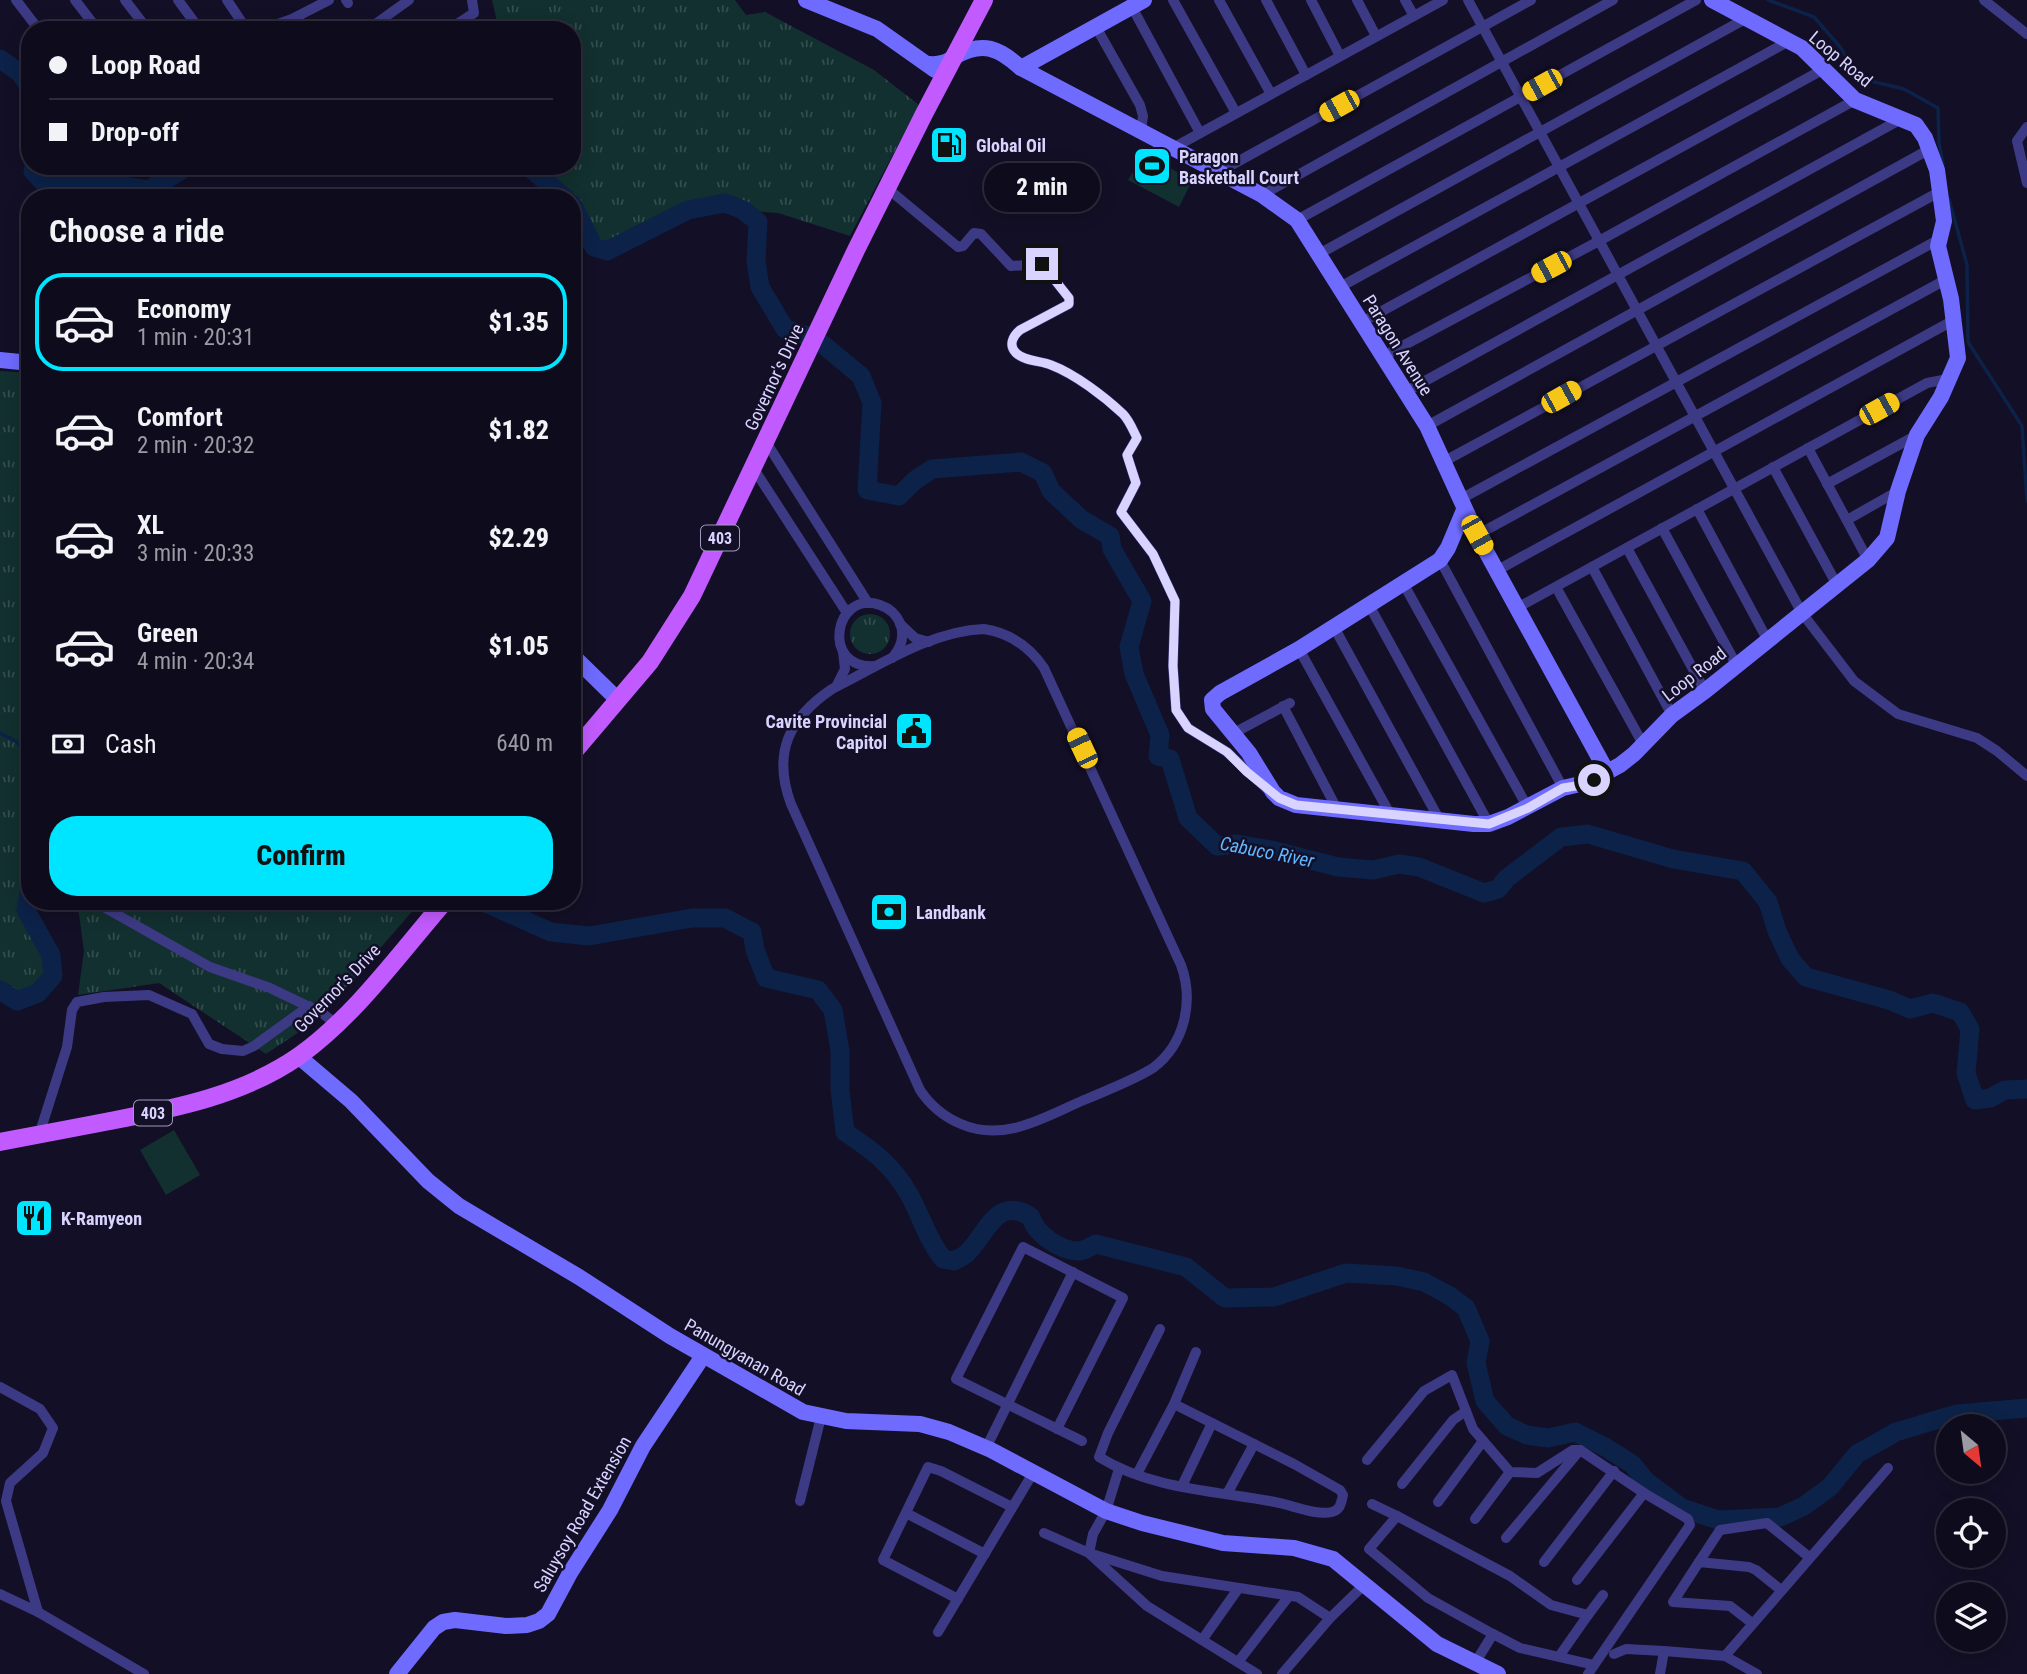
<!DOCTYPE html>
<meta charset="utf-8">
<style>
body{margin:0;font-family:"Roboto Condensed",sans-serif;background:#171425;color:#f1f3f6;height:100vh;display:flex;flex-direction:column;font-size:26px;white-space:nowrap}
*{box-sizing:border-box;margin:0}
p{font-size:23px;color:#9b9ba3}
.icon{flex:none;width:38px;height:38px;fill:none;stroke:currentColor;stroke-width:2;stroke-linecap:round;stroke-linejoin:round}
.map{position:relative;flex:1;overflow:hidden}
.drawer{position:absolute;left:21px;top:189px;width:560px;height:721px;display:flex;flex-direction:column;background:#0e0b1c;border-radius:28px;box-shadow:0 4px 18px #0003,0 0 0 2px #2e2b3b}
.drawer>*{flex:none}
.hud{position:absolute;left:21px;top:21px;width:560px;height:154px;border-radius:28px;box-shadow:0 4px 18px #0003,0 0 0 2px #2e2b3b;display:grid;align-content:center;height:154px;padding:0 28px;background:#0e0b1c}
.needle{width:46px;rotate:151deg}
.controls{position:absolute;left:1936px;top:1414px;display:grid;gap:14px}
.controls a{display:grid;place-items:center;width:70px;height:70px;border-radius:50%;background:#0e0b1c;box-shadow:0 4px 18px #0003,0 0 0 2px #2e2b3b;font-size:35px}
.end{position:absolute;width:32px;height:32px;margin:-16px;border:9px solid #d9d4ff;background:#111;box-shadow:0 0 0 4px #111}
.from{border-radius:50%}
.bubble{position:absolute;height:49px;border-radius:24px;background:#0e0b1c;box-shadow:0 4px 18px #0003,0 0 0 2px #2e2b3b;font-size:23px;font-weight:800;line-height:49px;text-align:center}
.car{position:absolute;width:21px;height:42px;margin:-21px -10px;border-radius:9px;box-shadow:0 0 5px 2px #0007;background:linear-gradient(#f5c518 24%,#345 0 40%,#f5c518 0 76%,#345 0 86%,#f5c518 0)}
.hud b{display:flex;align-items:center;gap:24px;height:66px;font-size:26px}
.hud b+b{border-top:2px solid #2e2b3b}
.hud i{width:18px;height:18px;background:#f1f3f6}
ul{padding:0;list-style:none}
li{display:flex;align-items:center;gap:21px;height:98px;margin:0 14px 10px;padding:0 14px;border:4px solid transparent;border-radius:28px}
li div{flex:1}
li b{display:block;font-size:26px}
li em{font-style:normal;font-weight:800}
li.active{border-color:#00e5ff}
li>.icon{width:63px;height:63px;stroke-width:1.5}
h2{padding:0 28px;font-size:32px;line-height:84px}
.pay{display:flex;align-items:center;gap:18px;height:77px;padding:0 28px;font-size:26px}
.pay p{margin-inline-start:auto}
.cta{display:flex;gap:14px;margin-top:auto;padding:14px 28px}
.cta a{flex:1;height:80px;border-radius:28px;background:#00e5ff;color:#111;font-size:28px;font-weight:800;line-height:80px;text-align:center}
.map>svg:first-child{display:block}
.grass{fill:url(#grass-tufts)}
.pitch{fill:#12302f}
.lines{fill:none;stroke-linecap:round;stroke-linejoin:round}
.stream{stroke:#0c2248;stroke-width:3.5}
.river{stroke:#0c2248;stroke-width:19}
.street{stroke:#3d3a85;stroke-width:10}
.secondary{stroke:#6f6bff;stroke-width:16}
.primary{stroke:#c25bff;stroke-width:18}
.route{stroke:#d9d4ff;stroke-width:9}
.labels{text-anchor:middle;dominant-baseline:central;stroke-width:5;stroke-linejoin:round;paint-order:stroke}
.shield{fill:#130f26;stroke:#9e99be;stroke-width:2}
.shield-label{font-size:16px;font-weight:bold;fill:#d9d4ff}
.street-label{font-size:18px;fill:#d9d4ff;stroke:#130f26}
.poi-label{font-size:18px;font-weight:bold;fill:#d9d4ff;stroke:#130f26;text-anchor:start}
.water-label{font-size:19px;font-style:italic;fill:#62b6ff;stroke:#130f26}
</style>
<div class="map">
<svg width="2027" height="1674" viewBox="0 0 2027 1674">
<defs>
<pattern id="grass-tufts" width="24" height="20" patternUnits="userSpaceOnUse" patternTransform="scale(1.75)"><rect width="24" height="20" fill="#12302f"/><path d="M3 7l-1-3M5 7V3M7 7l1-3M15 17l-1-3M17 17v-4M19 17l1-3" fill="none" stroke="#344d4e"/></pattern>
</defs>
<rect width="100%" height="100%" fill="#130f26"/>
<g class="grass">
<polygon points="492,0 735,0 746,15 765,12 874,70 919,105 850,236 778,213 743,210 725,203 688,210 607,251 594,247 572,204 572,198 565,198 528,166 572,166 572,30 499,30"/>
<polygon points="0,371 30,373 30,888 26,910 51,955 53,976 38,993 17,1001 0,990"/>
<circle cx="870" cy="634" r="20"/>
<polygon points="81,901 421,901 332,1004 296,1034 266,1054 159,983 78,995 84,951 78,907"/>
</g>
<g class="pitch">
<polygon points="1145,153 1192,181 1179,207 1128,180"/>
<polygon points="174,1130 200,1175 166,1195 140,1150"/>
</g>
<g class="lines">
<g class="stream">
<polyline points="1768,0 1814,17 1841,48 1858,78 1904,89 1938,108 1939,143 1943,164"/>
<polyline points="1949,199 1967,265 1968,342 2022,426 2027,501"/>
<polyline points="0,733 17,742 30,756"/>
</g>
<g class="river">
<polyline points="0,59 20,73 30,87"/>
<polyline points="34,166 33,171 45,184 104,183 148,190 180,171 184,166"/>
<polyline points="528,166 565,198"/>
<polyline points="572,204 594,247 607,251 688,210 725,203 743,210 758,222 756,261 760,287 785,329 815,338 861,376 872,403 867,490 899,496 914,481 932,469 1021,462 1043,473 1051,491 1081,519 1110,536 1112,549 1142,601 1129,647 1134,674 1160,735 1158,756 1170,759 1188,818 1217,846 1236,844 1271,850 1338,867 1373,870 1399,864 1419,867 1484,893 1498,889 1507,878 1561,837 1588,834 1673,859 1743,871 1768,902 1777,931 1790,959 1806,977 1889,1000 1910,1009 1933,1003 1960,1012 1970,1029 1966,1073 1975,1100 1990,1098 2005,1090 2027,1089"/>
<path d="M 481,901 L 551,932 L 589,936 L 692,918 L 725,918 L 752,932 L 755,950 L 766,978 L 818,990 L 833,1010 L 840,1051 L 840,1090 L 845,1132 C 873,1151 893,1165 910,1196 C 922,1218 927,1239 943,1259 L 954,1261 C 959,1258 965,1256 968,1252 C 987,1233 997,1195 1031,1217 C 1035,1234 1062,1252 1080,1251 C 1085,1250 1092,1246 1096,1244 L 1186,1267 L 1225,1298 L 1274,1297 L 1346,1273 L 1397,1276 L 1424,1282 L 1450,1296 L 1466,1308 L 1480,1341 L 1476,1363 L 1485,1401 L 1507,1426 L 1527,1435 L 1548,1438 L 1575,1432 L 1605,1447 L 1632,1464 L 1646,1481 L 1682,1508 L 1718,1520 L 1780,1517 L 1804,1506 L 1830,1487 L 1857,1454 L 1896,1432 L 1956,1414 L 2027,1408"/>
<polyline points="0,990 17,1001 38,993 53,976 51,955 26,910 30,888"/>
</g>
<g class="street">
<polyline points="16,0 39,30"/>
<polyline points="75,0 98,30"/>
<polyline points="125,0 148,30"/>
<polyline points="178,0 200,30"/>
<polyline points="227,0 247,30"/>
<polyline points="346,0 348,3"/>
<polyline points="1173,0 1236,113"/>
<polyline points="1219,0 1271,94"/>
<polyline points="1266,0 1306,75"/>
<polyline points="1311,0 1340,56"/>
<polyline points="1357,0 1376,36"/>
<polyline points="1405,0 1414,16"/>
<polyline points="1468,0 1802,613 1854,681 1898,714 1977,738 1997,751 2027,776"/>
<polyline points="1984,0 2027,34"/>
<polyline points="1132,7 1200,133"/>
<polyline points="375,26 398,26 407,30"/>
<polyline points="1096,27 1140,105 1143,116 1141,131"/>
<polyline points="261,30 292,19 329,0"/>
<polyline points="367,30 409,0"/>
<polyline points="448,30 474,13 472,0"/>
<polyline points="2027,127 2017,141 2027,183"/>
<polyline points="1173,148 1443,0"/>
<polyline points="1219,172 1531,0"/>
<path d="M 887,188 L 958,247 L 963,246 L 974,233 L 981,234 L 1011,266 L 1042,264 L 1069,298 L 1069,304 L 1020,330 C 1013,336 1008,345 1016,353 C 1024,361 1041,361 1051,365 C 1075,374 1105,397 1123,414 C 1129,420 1133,430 1137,438 L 1127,455 L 1136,483 L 1121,512 L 1153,554 L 1175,601 L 1173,666 L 1176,710 L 1188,728 L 1227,752 L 1266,788"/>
<polyline points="1262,195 1613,0"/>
<polyline points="1297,220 1696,0"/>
<polyline points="1319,254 1745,19"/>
<polyline points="1340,287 1789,41"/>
<polyline points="1362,322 1824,69"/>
<polyline points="1382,357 1599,241 1855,100"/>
<polyline points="1405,392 1903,118"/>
<polyline points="1427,426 1930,149"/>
<polyline points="766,442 868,603"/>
<polyline points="1808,448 1868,560"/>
<polyline points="1443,462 1941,191"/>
<polyline points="1773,467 1837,585"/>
<polyline points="754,469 847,613"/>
<polyline points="1827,484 1917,435"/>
<polyline points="1459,500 1938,240"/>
<polyline points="1697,509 1768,641"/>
<polyline points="1847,520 1898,491"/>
<polyline points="1662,528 1737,666"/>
<polyline points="1477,535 1947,279"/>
<polyline points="1627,548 1705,691"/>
<polyline points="1440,560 1563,788"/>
<polyline points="1592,567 1672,715"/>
<polyline points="1496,571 1954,320"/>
<polyline points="1403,583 1528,808"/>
<polyline points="1556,587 1643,744"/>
<polyline points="1369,605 1489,824"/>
<polyline points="1517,608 1927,383 1948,379"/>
<polyline points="900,624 915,638 929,642"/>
<polyline points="1334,627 1439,819"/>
<path d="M 984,629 C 1010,633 1029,646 1044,668 L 1181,965 C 1194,1001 1185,1044 1153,1068 C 1132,1081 1107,1090 1084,1100 C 1044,1117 1005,1143 961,1124 C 944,1117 930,1105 920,1090 L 791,804 C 772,753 789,718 832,689 C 879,666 930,631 984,629 Z"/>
<polyline points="1299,649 1390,814"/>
<path d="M 875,666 C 820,670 834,589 880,605 C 889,608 896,614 900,623 C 905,636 901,648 892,658"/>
<polyline points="837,685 845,669 843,652"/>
<polyline points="1283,706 1337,809"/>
<polyline points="1234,733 1290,703"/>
<polyline points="93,901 210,967 270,988 322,1013 336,1024"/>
<polyline points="39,1135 67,1047 72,1010 77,1002 104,997 149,995 192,1014 209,1044 222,1049 243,1051 254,1046 309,1006"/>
<path d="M 1160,1329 L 1108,1433 L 1099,1457 C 1150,1489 1217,1491 1275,1502 C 1292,1505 1316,1516 1332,1512 C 1341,1509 1341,1503 1343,1495 L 1340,1490 L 1294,1464 L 1174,1404"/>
<polyline points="0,1387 40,1409 53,1428 43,1453 10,1483 6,1501 38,1612"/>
<polyline points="1057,1429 1123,1298 1023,1247 956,1379 1082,1441"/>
<polyline points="986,1448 1073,1272"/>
<polyline points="1367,1460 1424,1391 1452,1375 1473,1429 1510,1472 1537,1473 1573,1450 1580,1450 1644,1493 1688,1519 1690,1525 1588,1674"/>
<polyline points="1137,1474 1174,1404 1196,1352"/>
<polyline points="1402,1484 1453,1420 1466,1411"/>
<polyline points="1182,1486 1212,1423"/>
<polyline points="1227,1494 1254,1444"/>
<polyline points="800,1501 821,1417"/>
<polyline points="1438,1502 1483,1441"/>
<polyline points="1372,1504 1397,1516 1369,1549 1428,1598 1493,1634 1520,1648 1594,1665"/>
<polyline points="906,1513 985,1554"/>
<polyline points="1397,1516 1510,1576 1551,1605 1588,1615 1560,1655"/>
<polyline points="1475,1519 1510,1472"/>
<polyline points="1044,1533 1089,1553 1162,1576 1298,1597 1330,1618 1282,1674"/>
<polyline points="1506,1538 1580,1450"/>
<polyline points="1089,1553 1093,1534 1106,1511 1119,1469"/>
<polyline points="1091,1555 1147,1606 1257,1674"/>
<polyline points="1544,1562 1614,1471"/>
<polyline points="1699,1562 1720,1530 1767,1523 1809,1557"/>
<polyline points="1577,1580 1644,1493"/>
<polyline points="0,1594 38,1612 144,1674"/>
<polyline points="958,1599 883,1560 928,1467 941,1471 1012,1507"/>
<polyline points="1588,1615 1603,1595"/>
<polyline points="1330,1618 1364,1585"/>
<polyline points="1752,1623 1730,1606 1673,1602 1699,1562 1749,1567 1756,1570 1781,1590"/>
<polyline points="938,1632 1033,1473"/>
<polyline points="1202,1640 1238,1589"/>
<polyline points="1614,1654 1626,1649 1664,1651"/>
<polyline points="1725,1656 1888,1468"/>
<polyline points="1238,1662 1289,1596"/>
<polyline points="1475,1663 1493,1634"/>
<polyline points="1660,1674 1664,1651 1725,1656 1757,1674"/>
</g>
<g class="secondary">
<polyline points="806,0 877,29 935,70"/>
<path d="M 929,64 C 941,65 946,62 956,56 C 983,41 999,48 1021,68 L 1262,195 L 1297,220 L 1427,426 L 1477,535 L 1607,772"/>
<polyline points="1021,68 1144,0"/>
<polyline points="0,360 30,363"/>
<polyline points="1464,510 1448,548 1440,560 1299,649 1220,693 1212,700 1213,709 1249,753 1273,792 1279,798 1296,805 1474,824 1489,824 1508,817 1563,788 1589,782 1620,765 1634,754 1672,715 1705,691 1868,560 1887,538 1898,491 1917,435 1941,397 1958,358 1951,299 1938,246 1944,221 1937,170 1925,138 1916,125 1855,100 1802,48 1712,0"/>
<polyline points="572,655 618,700"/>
<polyline points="298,1056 351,1101 428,1181 459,1206 579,1277 670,1336 803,1412 846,1421 920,1424 949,1432 991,1450 1106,1511 1142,1523 1223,1543 1294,1548 1333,1559 1437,1644 1498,1674"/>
<polyline points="397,1674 434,1628 443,1622 455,1620 506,1626 527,1625 539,1621 548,1614 570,1573 610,1510 643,1446 703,1356"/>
</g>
<g class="primary">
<polyline points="572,754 650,662 692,596 856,250 924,114 984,0"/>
<path d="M 0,1142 C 37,1135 73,1128 110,1121 C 176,1108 243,1095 299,1056 C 356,1015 399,954 445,901"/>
</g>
</g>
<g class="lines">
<path class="route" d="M 1042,264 L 1069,298 L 1069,304 L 1020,330 C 1013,336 1008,345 1016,353 C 1024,361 1041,361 1051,365 C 1075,374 1105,397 1123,414 C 1129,420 1133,430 1137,438 L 1127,455 L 1136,483 L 1121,512 L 1153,554 L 1175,601 L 1173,666 L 1176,710 L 1188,728 L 1227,752 L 1247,772 L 1279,798 L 1296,805 L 1489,824 L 1528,808 L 1563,788 L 1582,785 L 1594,780"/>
</g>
<defs>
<symbol id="fuel-square" viewBox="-11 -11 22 22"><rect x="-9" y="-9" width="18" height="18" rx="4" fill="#00e5ff" stroke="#130f26"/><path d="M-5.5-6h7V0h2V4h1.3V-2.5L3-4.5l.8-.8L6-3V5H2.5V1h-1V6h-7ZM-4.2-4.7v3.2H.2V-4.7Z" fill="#111"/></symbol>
<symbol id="stadium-square" viewBox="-11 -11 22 22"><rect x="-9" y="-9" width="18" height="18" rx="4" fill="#00e5ff" stroke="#130f26"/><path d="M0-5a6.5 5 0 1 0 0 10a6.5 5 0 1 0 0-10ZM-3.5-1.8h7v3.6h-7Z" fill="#111"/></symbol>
<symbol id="civic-square" viewBox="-11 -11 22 22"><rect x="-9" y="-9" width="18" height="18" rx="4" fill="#00e5ff" stroke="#130f26"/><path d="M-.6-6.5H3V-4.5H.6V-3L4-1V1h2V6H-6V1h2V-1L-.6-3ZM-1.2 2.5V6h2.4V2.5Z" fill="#111"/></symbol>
<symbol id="bank-square" viewBox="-11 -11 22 22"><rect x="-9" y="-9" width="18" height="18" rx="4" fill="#00e5ff" stroke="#130f26"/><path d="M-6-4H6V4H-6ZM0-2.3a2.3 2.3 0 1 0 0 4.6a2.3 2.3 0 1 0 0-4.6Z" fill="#111"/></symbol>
<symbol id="restaurant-square" viewBox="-11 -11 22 22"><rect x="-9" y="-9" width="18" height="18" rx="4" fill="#00e5ff" stroke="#130f26"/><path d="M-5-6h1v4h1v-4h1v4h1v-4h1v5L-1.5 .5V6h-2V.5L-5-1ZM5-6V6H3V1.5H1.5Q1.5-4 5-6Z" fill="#111"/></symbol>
</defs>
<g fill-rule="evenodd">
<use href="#fuel-square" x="927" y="123" width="44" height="44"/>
<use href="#stadium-square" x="1130" y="144" width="44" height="44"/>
<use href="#civic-square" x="892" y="709" width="44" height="44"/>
<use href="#bank-square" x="867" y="890" width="44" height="44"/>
<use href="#restaurant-square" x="12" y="1196" width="44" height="44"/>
</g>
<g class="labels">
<g class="shield">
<rect x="701" y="525.5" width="38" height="25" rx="5"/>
<rect x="134" y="1100.5" width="38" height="25" rx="5"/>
</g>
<g class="shield-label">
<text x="720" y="538">403</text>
<text x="153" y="1113">403</text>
</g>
<g class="street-label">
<text transform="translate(1841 59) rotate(40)">Loop Road</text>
<text transform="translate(1398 345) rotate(58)">Paragon Avenue</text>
<text transform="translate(774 377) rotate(-65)">Governor's Drive</text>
<text transform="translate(1694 674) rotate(-38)">Loop Road</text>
<text transform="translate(337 988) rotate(-46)">Governor's Drive</text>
<text transform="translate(745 1357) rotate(30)">Panungyanan Road</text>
<text transform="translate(582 1514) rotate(-60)">Saluysoy Road Extension</text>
</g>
<g class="poi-label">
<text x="976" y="145">Global Oil</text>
<text x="1179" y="156">Paragon<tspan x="1179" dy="21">Basketball Court</tspan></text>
<text x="887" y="721" text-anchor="end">Cavite Provincial<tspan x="887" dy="21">Capitol</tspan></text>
<text x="916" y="912">Landbank</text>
<text x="61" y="1218">K-Ramyeon</text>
</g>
<g class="water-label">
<text transform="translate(1267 852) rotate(11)">Cabuco River</text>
</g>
</g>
</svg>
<div class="controls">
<a><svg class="needle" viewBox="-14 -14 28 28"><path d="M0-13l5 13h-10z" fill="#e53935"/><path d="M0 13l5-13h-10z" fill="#9b9ba3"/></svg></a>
<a><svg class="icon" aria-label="locate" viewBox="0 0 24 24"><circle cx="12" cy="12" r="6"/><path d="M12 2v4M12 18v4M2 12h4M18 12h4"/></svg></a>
<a><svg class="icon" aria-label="layers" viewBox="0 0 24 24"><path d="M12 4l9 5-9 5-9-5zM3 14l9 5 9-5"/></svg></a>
</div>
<i class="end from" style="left:1594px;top:780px"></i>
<i class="end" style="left:1042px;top:264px"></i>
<div class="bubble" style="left:984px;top:163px;width:116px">2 min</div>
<i class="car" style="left:1542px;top:85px;rotate:241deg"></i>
<i class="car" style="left:1339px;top:106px;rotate:241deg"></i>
<i class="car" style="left:1551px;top:267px;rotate:242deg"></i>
<i class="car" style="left:1561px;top:397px;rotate:61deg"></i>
<i class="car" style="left:1879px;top:409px;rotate:61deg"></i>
<i class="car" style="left:1477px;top:535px;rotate:151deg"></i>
<i class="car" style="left:1082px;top:748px;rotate:335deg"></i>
<div class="hud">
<b><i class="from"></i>Loop Road</b>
<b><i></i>Drop-off</b>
</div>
<section class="drawer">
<h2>Choose a ride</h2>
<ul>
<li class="active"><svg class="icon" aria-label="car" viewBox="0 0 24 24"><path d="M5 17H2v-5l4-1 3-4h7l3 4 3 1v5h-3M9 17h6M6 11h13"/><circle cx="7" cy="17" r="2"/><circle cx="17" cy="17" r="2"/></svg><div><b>Economy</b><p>1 min · 20:31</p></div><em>$1.35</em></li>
<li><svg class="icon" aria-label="car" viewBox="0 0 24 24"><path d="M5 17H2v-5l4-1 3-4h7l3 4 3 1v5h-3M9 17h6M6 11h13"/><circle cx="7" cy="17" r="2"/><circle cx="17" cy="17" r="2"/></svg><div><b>Comfort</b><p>2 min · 20:32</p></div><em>$1.82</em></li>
<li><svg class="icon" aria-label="car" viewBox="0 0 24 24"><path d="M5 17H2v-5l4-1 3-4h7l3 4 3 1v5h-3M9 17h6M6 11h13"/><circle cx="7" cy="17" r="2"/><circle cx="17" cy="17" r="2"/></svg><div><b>XL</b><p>3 min · 20:33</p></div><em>$2.29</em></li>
<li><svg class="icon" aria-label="car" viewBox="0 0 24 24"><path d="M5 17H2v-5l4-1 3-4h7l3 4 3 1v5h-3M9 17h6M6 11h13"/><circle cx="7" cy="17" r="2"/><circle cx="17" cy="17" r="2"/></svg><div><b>Green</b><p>4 min · 20:34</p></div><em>$1.05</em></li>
</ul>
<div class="pay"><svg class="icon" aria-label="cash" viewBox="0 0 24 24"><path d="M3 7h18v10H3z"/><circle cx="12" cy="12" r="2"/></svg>Cash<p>640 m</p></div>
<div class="cta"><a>Confirm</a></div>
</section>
</div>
